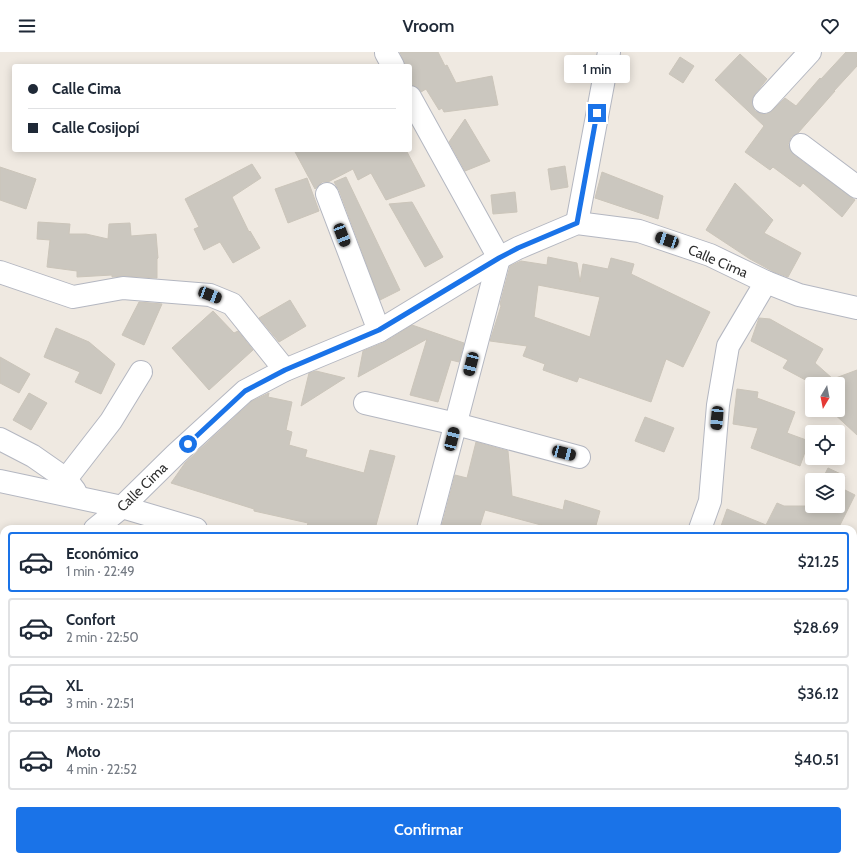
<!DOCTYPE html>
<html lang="es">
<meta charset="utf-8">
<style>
body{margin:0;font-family:Cabin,sans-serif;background:#f6f6f7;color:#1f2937;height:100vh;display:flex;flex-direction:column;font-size:15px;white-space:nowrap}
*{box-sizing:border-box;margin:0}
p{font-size:13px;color:#747a83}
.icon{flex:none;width:22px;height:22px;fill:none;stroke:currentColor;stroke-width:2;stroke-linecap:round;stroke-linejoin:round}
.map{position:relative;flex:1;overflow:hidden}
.side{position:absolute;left:0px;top:473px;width:857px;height:336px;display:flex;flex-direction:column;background:#fff;border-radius:12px 12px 0 0;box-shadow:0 2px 10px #0003}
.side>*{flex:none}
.hud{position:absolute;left:12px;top:12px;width:400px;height:88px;border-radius:4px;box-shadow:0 2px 10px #0003;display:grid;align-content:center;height:88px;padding:0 16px;background:#fff}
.needle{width:26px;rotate:190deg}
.tools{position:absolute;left:805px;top:325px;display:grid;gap:8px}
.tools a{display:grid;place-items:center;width:40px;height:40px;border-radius:4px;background:#fff;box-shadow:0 2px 10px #0003;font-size:20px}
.end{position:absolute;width:18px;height:18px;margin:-9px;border:5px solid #1a73e8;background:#fff;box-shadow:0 0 0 2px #fff}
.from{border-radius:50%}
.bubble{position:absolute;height:28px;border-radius:4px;background:#fff;box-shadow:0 2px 10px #0003;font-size:13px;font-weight:600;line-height:28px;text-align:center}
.car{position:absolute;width:12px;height:24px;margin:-12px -6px;border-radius:5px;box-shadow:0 0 3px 1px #0007;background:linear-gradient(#222 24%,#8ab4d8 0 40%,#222 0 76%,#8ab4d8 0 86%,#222 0)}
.hud b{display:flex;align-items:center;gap:14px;height:38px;font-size:15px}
.hud b+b{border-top:1px solid #e0e1e3}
.hud i{width:10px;height:10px;background:#1f2937}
ul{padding:7px 0 0;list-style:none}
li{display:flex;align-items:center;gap:12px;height:60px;margin:0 8px 6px;padding:0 8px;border:2px solid #e0e1e3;border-radius:4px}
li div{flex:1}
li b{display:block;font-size:15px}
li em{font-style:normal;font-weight:600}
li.selected{border-color:#1a73e8}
li>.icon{width:36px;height:36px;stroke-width:1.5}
.action{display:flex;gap:8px;margin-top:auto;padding:8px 16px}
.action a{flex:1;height:46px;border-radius:4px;background:#1a73e8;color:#fff;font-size:16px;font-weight:600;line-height:46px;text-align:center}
header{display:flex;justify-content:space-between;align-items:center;height:52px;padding:0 16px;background:#fff;font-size:18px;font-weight:600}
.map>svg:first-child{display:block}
.building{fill:#cbc7bf;stroke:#cbc5ba;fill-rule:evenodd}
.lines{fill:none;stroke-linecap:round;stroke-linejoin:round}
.minor-casing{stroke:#b4b7c1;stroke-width:24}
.minor{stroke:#fff;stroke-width:22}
.route{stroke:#1a73e8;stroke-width:5}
.labels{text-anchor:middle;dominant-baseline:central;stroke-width:3;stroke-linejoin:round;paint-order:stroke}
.street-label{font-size:14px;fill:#2e2e2e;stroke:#fff}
</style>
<header><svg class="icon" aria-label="menu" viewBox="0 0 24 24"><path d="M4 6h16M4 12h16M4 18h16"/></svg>Vroom<svg class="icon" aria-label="heart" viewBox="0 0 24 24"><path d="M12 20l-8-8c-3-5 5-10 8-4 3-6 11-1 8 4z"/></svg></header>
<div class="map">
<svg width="857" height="809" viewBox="0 0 857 809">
<rect width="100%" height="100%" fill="#efe9e1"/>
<g class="building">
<polygon points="400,0 438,0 445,14 447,13 456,31 492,24 498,53 444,60 442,56 439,58 426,37 421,40 417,35 410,33 410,14 405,14"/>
<polygon points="846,0 857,0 857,14 834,39 835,39 798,81 791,85 788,93 794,103 855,148 842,165 803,131 800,135 773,115 770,118 745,100 764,74 715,28 740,2 767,27 755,42 752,48 752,53 755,59 761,62 767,62 773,58 785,46 796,54 820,26 821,27"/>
<polygon points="680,5 694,14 683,31 669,22"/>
<polygon points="465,67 490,109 465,119 449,90"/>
<polygon points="294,98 406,98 425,134 386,148 371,121 358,128 353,117 328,130 322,130 315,137"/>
<polygon points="252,112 261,126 232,145 249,180 250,179 260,196 233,211 220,190 204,198 194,177 199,175 185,147"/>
<polygon points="565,114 568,135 551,138 548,117"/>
<polygon points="0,115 36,127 26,157 0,148"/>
<polygon points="602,120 663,144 658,167 595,146"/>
<polygon points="346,125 400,238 380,248 339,138 334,130"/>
<polygon points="307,126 319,159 288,171 275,137"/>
<polygon points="735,131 773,168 764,181 801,201 788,225 774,220 750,207 706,178"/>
<polygon points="515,140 517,160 493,162 491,143"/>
<polygon points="412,150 443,205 425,215 389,152"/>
<polygon points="38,170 70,172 69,182 86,182 108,187 109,172 130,171 131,184 156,182 158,206 157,207 157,226 124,224 112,225 112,223 77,225 77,219 47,215 50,188 37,187"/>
<path d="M 548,205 L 577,211 L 580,230 L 583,212 L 608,217 L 611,206 L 634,212 L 631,222 L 710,260 L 683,315 L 666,307 L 651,350 L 579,325 L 577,330 L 543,318 L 545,312 L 523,304 L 527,294 L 490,289 L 501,254 L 500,252 L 510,214 L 521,209 L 547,213 ZM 538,233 L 600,245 L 590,285 L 534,265 Z"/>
<polygon points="290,248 306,274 279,290 259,266"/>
<polygon points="139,250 162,252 144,293 122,283"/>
<polygon points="213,259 234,281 238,279 253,298 209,338 172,296"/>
<polygon points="759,266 770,267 823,297 815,311 833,327 857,318 857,383 830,358 838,358 838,350 847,351 838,346 838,332 813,332 783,316 788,308 751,289"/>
<polygon points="412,273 464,291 459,310 451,308 438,350 410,343 427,287 358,325 363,299 385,290"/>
<polygon points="56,276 89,290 115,312 101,342 75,330 80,320 44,305"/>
<polygon points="0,305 30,322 19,341 0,331"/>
<polygon points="316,319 345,326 301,354 309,321"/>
<polygon points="737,337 758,340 757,346 795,360 787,381 809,389 800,414 751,396 758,376 733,372"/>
<polygon points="29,341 47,351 31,378 13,368"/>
<polygon points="269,341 268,345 292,350 286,378 292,380 289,393 307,398 305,405 364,421 370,398 395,404 375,477 306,477 308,471 254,459 254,457 171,431 185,411 252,349"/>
<polygon points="645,365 674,376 664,400 635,389"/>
<polygon points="476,390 508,399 512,444 563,458 565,448 600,459 595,477 556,477 485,458 479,477 441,477 455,423 467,426"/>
<polygon points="828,416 845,424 839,435 855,443 838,477 720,477 727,457 766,473 777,451 784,454 809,454 812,448 812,454 838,454 838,428 822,428"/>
</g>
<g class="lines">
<defs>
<g id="minor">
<polyline points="386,1 393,14"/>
<polyline points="410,45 499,206 428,477"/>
<polyline points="764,50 810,0"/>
<polyline points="801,93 857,135"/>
<polyline points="327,142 379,279"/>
<polyline points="577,171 609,0"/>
<polyline points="0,220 73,245 123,236 210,243 232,252 285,318"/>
<polyline points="365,351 456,372 579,405"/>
<polyline points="0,387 33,404 66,427 75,439"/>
<polyline points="66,427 111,369 141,320"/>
<polyline points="0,429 122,455 196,477"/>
<polyline points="95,477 122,455 176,402 245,339 285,318 379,279 499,206 518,196 577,171 639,179 710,203 766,230 799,243 857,256"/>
<polyline points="700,477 710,449 718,353 728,294 766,230"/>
<polyline points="0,629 4,622"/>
<polyline points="853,676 857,677"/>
<polyline points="0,789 4,792"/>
<polyline points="24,805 31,809"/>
<polyline points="298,805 305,809"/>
<polyline points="571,805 578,809"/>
<polyline points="375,809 378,805"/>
<polyline points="544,809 547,805"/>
</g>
</defs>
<use href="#minor" class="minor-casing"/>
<use href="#minor" class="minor"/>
</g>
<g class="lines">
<polyline class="route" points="188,392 245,339 285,318 379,278 499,206 518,196 577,171 597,61"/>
</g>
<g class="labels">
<g class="street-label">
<text transform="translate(718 209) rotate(23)">Calle Cima</text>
<text transform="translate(142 435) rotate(-44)">Calle Cima</text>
</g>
</g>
</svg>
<div class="tools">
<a><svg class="needle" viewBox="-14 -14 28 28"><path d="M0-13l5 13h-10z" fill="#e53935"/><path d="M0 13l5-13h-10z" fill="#747a83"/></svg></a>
<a><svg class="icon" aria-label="locate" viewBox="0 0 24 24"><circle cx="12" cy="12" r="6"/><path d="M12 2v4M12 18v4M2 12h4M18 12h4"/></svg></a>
<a><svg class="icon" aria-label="layers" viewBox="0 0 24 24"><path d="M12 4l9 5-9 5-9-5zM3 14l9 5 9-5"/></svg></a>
</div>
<i class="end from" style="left:188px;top:392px"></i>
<i class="end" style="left:597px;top:61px"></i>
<div class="bubble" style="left:564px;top:3px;width:66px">1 min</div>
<i class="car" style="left:342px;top:183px;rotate:159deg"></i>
<i class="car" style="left:667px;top:188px;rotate:289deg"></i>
<i class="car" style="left:210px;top:243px;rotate:111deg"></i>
<i class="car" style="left:471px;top:312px;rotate:194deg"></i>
<i class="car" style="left:717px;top:366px;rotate:185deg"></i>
<i class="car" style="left:452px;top:387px;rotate:14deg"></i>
<i class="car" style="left:564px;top:401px;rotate:105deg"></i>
<div class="hud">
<b><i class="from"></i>Calle Cima</b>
<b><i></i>Calle Cosijopí</b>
</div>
<section class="side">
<ul>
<li class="selected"><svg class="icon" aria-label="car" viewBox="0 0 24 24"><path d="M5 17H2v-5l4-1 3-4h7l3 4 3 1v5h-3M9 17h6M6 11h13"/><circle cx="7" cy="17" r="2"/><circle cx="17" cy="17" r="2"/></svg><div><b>Económico</b><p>1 min · 22:49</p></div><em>$21.25</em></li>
<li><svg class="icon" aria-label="car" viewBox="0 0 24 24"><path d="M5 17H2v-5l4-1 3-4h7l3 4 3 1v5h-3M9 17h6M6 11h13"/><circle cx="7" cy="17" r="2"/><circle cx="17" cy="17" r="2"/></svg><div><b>Confort</b><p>2 min · 22:50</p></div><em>$28.69</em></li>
<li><svg class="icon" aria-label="car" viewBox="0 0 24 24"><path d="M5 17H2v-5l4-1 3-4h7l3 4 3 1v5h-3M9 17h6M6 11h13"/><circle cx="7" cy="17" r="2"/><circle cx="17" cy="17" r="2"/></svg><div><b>XL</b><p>3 min · 22:51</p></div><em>$36.12</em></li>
<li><svg class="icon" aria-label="car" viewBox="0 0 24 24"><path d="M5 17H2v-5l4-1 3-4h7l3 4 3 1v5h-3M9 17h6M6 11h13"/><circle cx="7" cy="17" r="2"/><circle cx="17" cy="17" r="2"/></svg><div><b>Moto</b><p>4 min · 22:52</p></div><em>$40.51</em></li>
</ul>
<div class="action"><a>Confirmar</a></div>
</section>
</div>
